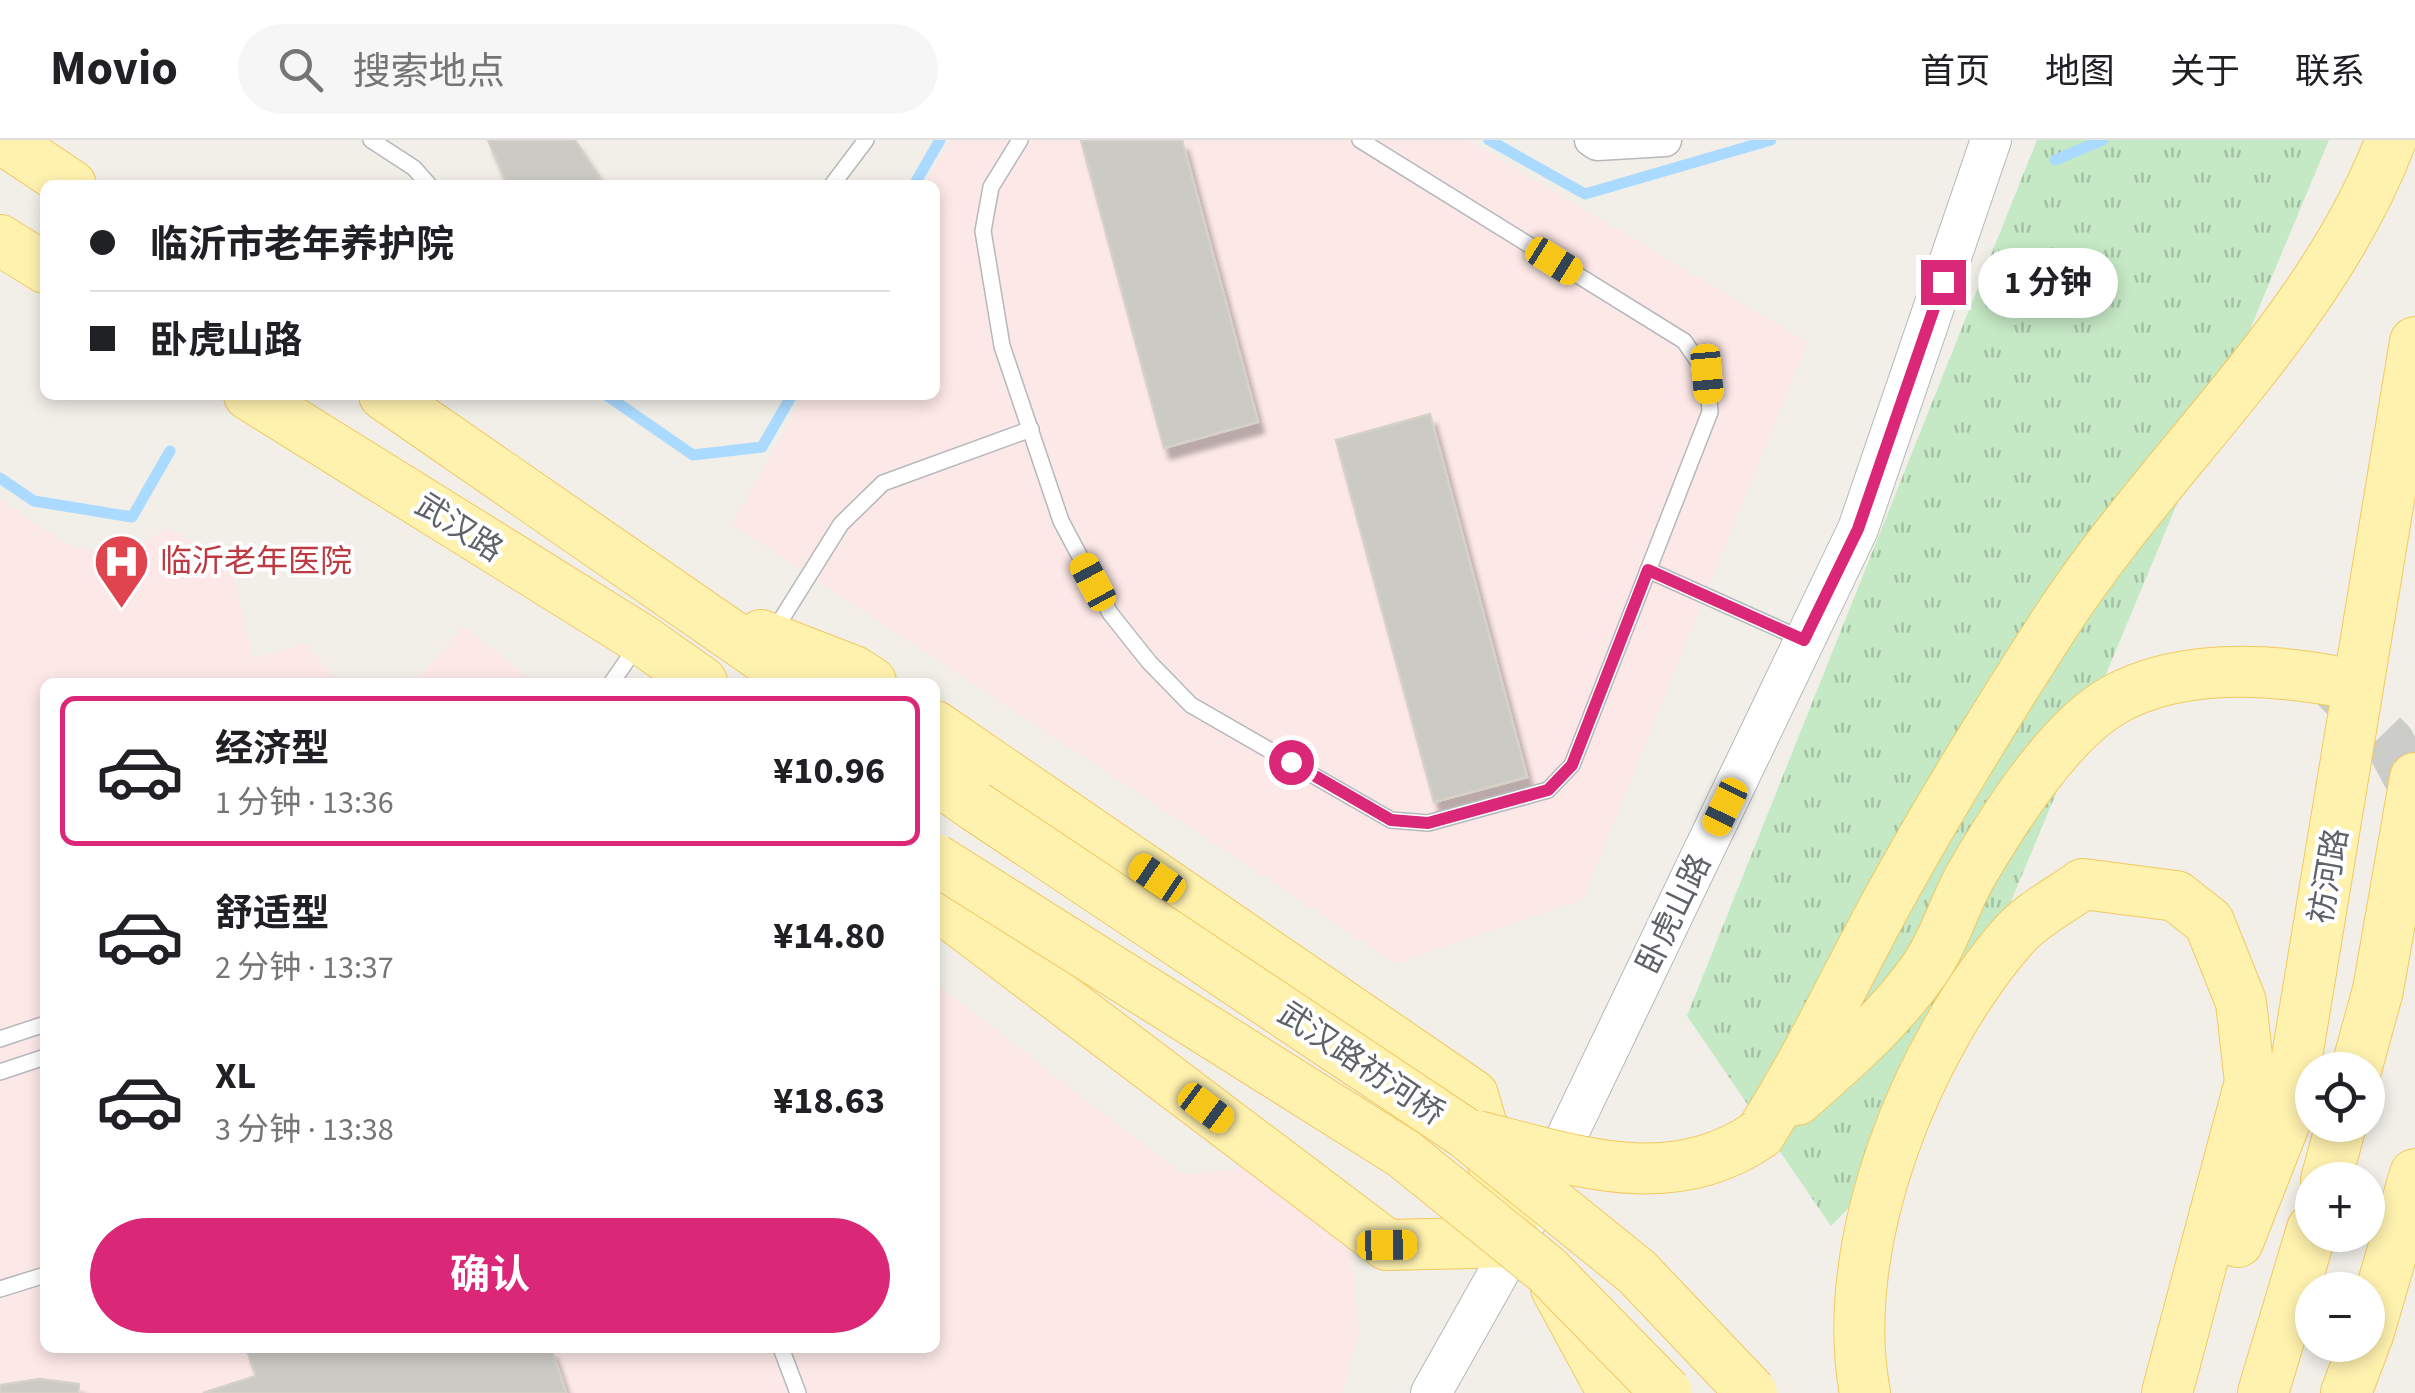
<!DOCTYPE html>
<html lang="zh">
<meta charset="utf-8">
<style>
body{margin:0;font-family:"Source Sans 3","Noto Sans SC",sans-serif;background:#f6f6f6;color:#202124;height:100vh;display:flex;flex-direction:column;font-size:38px;white-space:nowrap}
*{box-sizing:border-box;margin:0}
p{font-size:32px;color:#757577}
.icon{flex:none;width:55px;height:55px;fill:none;stroke:currentColor;stroke-width:2;stroke-linecap:round;stroke-linejoin:round}
.map{position:relative;flex:1;overflow:hidden}
.sheet{position:absolute;left:40px;top:538px;width:900px;height:675px;display:flex;flex-direction:column;background:#fff;border-radius:15px;box-shadow:0 5px 15px #0003}
.sheet>*{flex:none}
.banner{position:absolute;left:40px;top:40px;width:900px;height:220px;border-radius:15px;box-shadow:0 5px 15px #0003;display:grid;align-content:center;height:220px;padding:0 50px;background:#fff}
.tools{position:absolute;left:2295px;top:912px;display:grid;gap:20px}
.tools a{display:grid;place-items:center;width:90px;height:90px;border-radius:50%;background:#fff;box-shadow:0 5px 15px #0003;font-size:50px}
.end{position:absolute;width:45px;height:45px;margin:-22px;border:12px solid #db2777;background:#fff;box-shadow:0 0 0 5px #fff}
.from{border-radius:50%}
.bubble{position:absolute;height:70px;border-radius:35px;background:#fff;box-shadow:0 5px 15px #0003;font-size:32px;font-weight:700;line-height:70px;text-align:center}
.car{position:absolute;width:30px;height:60px;margin:-30px -15px;border-radius:12px;box-shadow:0 0 8px 2px #0007;background:linear-gradient(#f5c518 24%,#345 0 40%,#f5c518 0 76%,#345 0 86%,#f5c518 0)}
.banner b{display:flex;align-items:center;gap:35px;height:95px;font-size:38px}
.banner b+b{border-top:2px solid #e0e0e0}
.banner i{width:25px;height:25px;background:#202124}
ul{padding:18px 0 0;list-style:none}
li{display:flex;align-items:center;gap:30px;height:150px;margin:0 20px 15px;padding:0 30px;border:5px solid transparent;border-radius:15px}
li div{flex:1}
li b{display:block;font-size:38px}
li em{font-style:normal;font-weight:700}
li.on{border-color:#db2777}
li>.icon{width:90px;height:90px;stroke-width:1.5}
.cta{display:flex;gap:20px;margin-top:auto;padding:20px 50px}
.cta a{flex:1;height:115px;border-radius:60px;background:#db2777;color:#fff;font-size:40px;font-weight:700;line-height:115px;text-align:center}
header{display:flex;align-items:center;gap:60px;box-sizing:border-box;height:140px;padding:0 50px;background:#fff;border-bottom:2px solid #e0e0e0}
header strong{font-size:48px}
nav{display:flex;gap:55px;margin-inline-start:auto;font-size:35px}
.search{width:700px;height:90px;background:#f6f6f6;display:flex;align-items:center;gap:25px;box-sizing:border-box;padding:0 35px;border-radius:55px;color:#757577;font-size:38px}
.map>svg:first-child{display:block}
.medical{fill:#fce8e6}
.park{fill:url(#park-tufts)}
.lines{fill:none;stroke-linecap:round;stroke-linejoin:round}
.stream{stroke:#aadaff;stroke-width:11}
.building{fill:#cccac5;stroke:#d6d1c6;stroke-width:2.5;filter:url(#shadow)}
.primary-tunnel{stroke:#ccccc8;stroke-width:50;stroke-dasharray:50 25;stroke-linecap:butt}
.service-casing{stroke:#b5b8bc;stroke-width:18}
.minor-casing{stroke:#b5b8bc;stroke-width:35}
.tertiary-casing{stroke:#b5b8bc;stroke-width:42}
.primary-casing{stroke:#f2c960;stroke-width:52}
.service{stroke:#fff;stroke-width:15}
.minor{stroke:#fff;stroke-width:32}
.tertiary{stroke:#fff;stroke-width:40}
.primary{stroke:#fff2af;stroke-width:50}
.primary-bridge-casing{stroke:#f2c960;stroke-width:52;stroke-linecap:butt}
.primary-bridge{stroke:#fff2af;stroke-width:50}
.route{stroke:#db2777;stroke-width:12}
.labels{text-anchor:middle;dominant-baseline:central;stroke-width:8;stroke-linejoin:round;paint-order:stroke}
.street-label{font-size:32px;fill:#5f6368;stroke:#fff}
.health-label{font-size:32px;fill:#be3a42;stroke:#fff;text-anchor:start}
</style>
<header>
<strong>Movio</strong>
<div class="search"><svg class="icon" aria-label="search" viewBox="0 0 24 24"><circle cx="10" cy="10" r="6"/><path d="M15 15l6 6"/></svg>搜索地点</div>
<nav><a>首页</a><a>地图</a><a>关于</a><a>联系</a></nav>
</header>
<div class="map">
<svg width="2415" height="1253" viewBox="0 0 2415 1253">
<defs>
<pattern id="park-tufts" width="24" height="20" patternUnits="userSpaceOnUse" patternTransform="scale(2.5)"><rect width="24" height="20" fill="#c5e8c5"/><path d="M3 7l-1-3M5 7V3M7 7l1-3M15 17l-1-3M17 17v-4M19 17l1-3" fill="none" stroke="#a3c0a4"/></pattern>
<filter id="shadow"><feDropShadow dx="6" dy="11" stdDeviation="2.5" flood-color="#0004"/></filter>
</defs>
<rect width="100%" height="100%" fill="#f1efe8"/>
<g class="medical">
<polygon points="950,0 1467,0 1807,202 1583,759 1396,824 732,384 805,255 935,255 935,45 924,45"/>
<polygon points="0,360 66,404 117,416 169,389 230,422 253,519 305,503 339,542 45,542 45,1208 935,1208 935,843 1182,1034 1263,1027 1349,1100 1359,1190 1342,1253 0,1253"/>
<polygon points="463,487 535,542 415,542"/>
</g>
<polygon class="park" points="2037,0 2329,0 1908,1008 1831,1086 1687,876"/>
<g class="lines">
<g class="stream">
<polyline points="1489,0 1585,54 1771,0"/>
<polyline points="2055,20 2103,0"/>
<polyline points="914,45 940,0"/>
<polyline points="606,255 693,315 762,307 792,255"/>
<polyline points="0,338 34,361 132,377 170,311"/>
</g>
</g>
<g class="building">
<polygon points="488,0 575,0 605,45 507,45"/>
<polygon points="1081,0 1182,0 1258,282 1164,308"/>
<polygon points="1430,274 1527,637 1434,662 1336,300"/>
<polygon points="246,1208 551,1208 566,1253 203,1253 256,1236"/>
<polygon points="40,1239 79,1244 78,1253 0,1253 0,1245"/>
</g>
<g class="lines">
<polyline class="primary-tunnel" points="2330,541 2390,603 2415,650"/>
<defs>
<g id="service">
<polyline points="371,0 414,28 429,45"/>
<polyline points="1020,0 991,47 983,91 1002,206 1061,381 1110,473 1149,522 1191,565 1391,680 1428,683 1548,650 1572,625 1710,272 1707,234 1684,201 1360,0"/>
<polyline points="832,45 866,0"/>
<polyline points="1648,430 1804,500"/>
<polyline points="774,491 841,384 883,343 1031,289"/>
<polyline points="612,542 639,503"/>
<polyline points="0,899 45,884"/>
<polyline points="0,932 45,917"/>
<polyline points="0,1149 45,1135"/>
<polyline points="781,1208 798,1253"/>
</g>
<polyline id="minor" points="1591,0 1597,4 1665,0"/>
<polyline id="tertiary" points="1431,1253 1516,1102 1858,389 1991,0"/>
<g id="primary">
<polyline points="4,0 71,45"/>
<polyline points="0,100 45,128"/>
<polyline points="249,255 641,499 702,542"/>
<polyline points="384,255 799,542"/>
<polyline points="761,495 854,531 871,542"/>
<polyline points="935,586 1473,955 1516,1102 1387,1105 935,763"/>
<polyline points="935,638 975,666"/>
<polyline points="2356,930 2378,850 2415,638"/>
<path d="M 1797,960 C 1842,920 1889,880 1924,830 C 1944,802 1954,765 1971,735 C 2003,680 2058,592 2114,560 C 2176,525 2261,528 2329,540"/>
<path d="M 1760,994 C 1808,919 1845,839 1887,762 C 1939,667 1997,573 2055,483 C 2162,318 2320,186 2391,0"/>
<polyline points="2326,1040 2341,985"/>
<polyline points="2238,1102 2287,977 2415,202"/>
<polyline points="1556,1148 1613,1253"/>
<polyline points="2368,1195 2415,1034"/>
<path d="M 1865,1253 C 1837,1104 1917,905 2015,794 C 2032,775 2061,760 2083,744 L 2176,756 L 2209,782 L 2241,862 L 2250,942 L 2167,1253"/>
<polyline points="2263,1253 2312,1089"/>
<polyline points="2346,1253 2364,1205"/>
</g>
</defs>
<use href="#service" class="service-casing"/>
<use href="#minor" class="minor-casing"/>
<use href="#tertiary" class="tertiary-casing"/>
<use href="#primary" class="primary-casing"/>
<use href="#service" class="service"/>
<use href="#minor" class="minor"/>
<use href="#tertiary" class="tertiary"/>
<use href="#primary" class="primary"/>
<defs>
<g id="primary-bridge">
<polyline points="975,666 1465,993 1637,1132 1752,1253"/>
<polyline points="935,719 1404,1014 1547,1130 1667,1253"/>
<path d="M 1477,996 C 1574,1020 1671,1056 1760,994"/>
</g>
</defs>
<use href="#primary-bridge" class="primary-bridge-casing"/>
<use href="#primary-bridge" class="primary-bridge"/>
</g>
<g class="lines">
<polyline class="route" points="1291,622 1391,680 1428,683 1548,650 1572,625 1648,430 1804,500 1858,389 1943,142"/>
</g>
<defs>
<symbol id="hospital-pin" viewBox="-11 -11 22 30"><path d="M0 17L-7.5 6A9.5 9.5 0 1 1 7.5 6Z" fill="#e0444e" stroke="#fff"/><path d="M-5-5h3v3.5h4V-5h3V5h-3V1.5h-4V5h-3Z" fill="#fff"/></symbol>
</defs>
<g fill-rule="evenodd">
<use href="#hospital-pin" x="90" y="390" width="63" height="86"/>
</g>
<g class="labels">
<g class="street-label">
<text transform="translate(459 388) rotate(33)">武汉路</text>
<text transform="translate(2329 736) rotate(-80)">祊河路</text>
<text transform="translate(1674 774) rotate(-64)">卧虎山路</text>
<text transform="translate(1361 924) rotate(34)">武汉路祊河桥</text>
</g>
<g class="health-label">
<text x="160" y="422">临沂老年医院</text>
</g>
</g>
</svg>
<div class="tools">
<a><svg class="icon" aria-label="locate" viewBox="0 0 24 24"><circle cx="12" cy="12" r="6"/><path d="M12 2v4M12 18v4M2 12h4M18 12h4"/></svg></a>
<a>+</a>
<a>−</a>
</div>
<i class="end from" style="left:1291px;top:622px"></i>
<i class="end" style="left:1943px;top:142px"></i>
<div class="bubble" style="left:1978px;top:108px;width:140px">1 分钟</div>
<i class="car" style="left:1554px;top:121px;rotate:122deg"></i>
<i class="car" style="left:1707px;top:234px;rotate:175deg"></i>
<i class="car" style="left:1093px;top:442px;rotate:332deg"></i>
<i class="car" style="left:1725px;top:667px;rotate:206deg"></i>
<i class="car" style="left:1157px;top:738px;rotate:304deg"></i>
<i class="car" style="left:1206px;top:968px;rotate:127deg"></i>
<i class="car" style="left:1387px;top:1105px;rotate:89deg"></i>
<div class="banner">
<b><i class="from"></i>临沂市老年养护院</b>
<b><i></i>卧虎山路</b>
</div>
<section class="sheet">
<ul>
<li class="on"><svg class="icon" aria-label="car" viewBox="0 0 24 24"><path d="M5 17H2v-5l4-1 3-4h7l3 4 3 1v5h-3M9 17h6M6 11h13"/><circle cx="7" cy="17" r="2"/><circle cx="17" cy="17" r="2"/></svg><div><b>经济型</b><p>1 分钟 · 13:36</p></div><em>¥10.96</em></li>
<li><svg class="icon" aria-label="car" viewBox="0 0 24 24"><path d="M5 17H2v-5l4-1 3-4h7l3 4 3 1v5h-3M9 17h6M6 11h13"/><circle cx="7" cy="17" r="2"/><circle cx="17" cy="17" r="2"/></svg><div><b>舒适型</b><p>2 分钟 · 13:37</p></div><em>¥14.80</em></li>
<li><svg class="icon" aria-label="car" viewBox="0 0 24 24"><path d="M5 17H2v-5l4-1 3-4h7l3 4 3 1v5h-3M9 17h6M6 11h13"/><circle cx="7" cy="17" r="2"/><circle cx="17" cy="17" r="2"/></svg><div><b>XL</b><p>3 分钟 · 13:38</p></div><em>¥18.63</em></li>
</ul>
<div class="cta"><a>确认</a></div>
</section>
</div>
